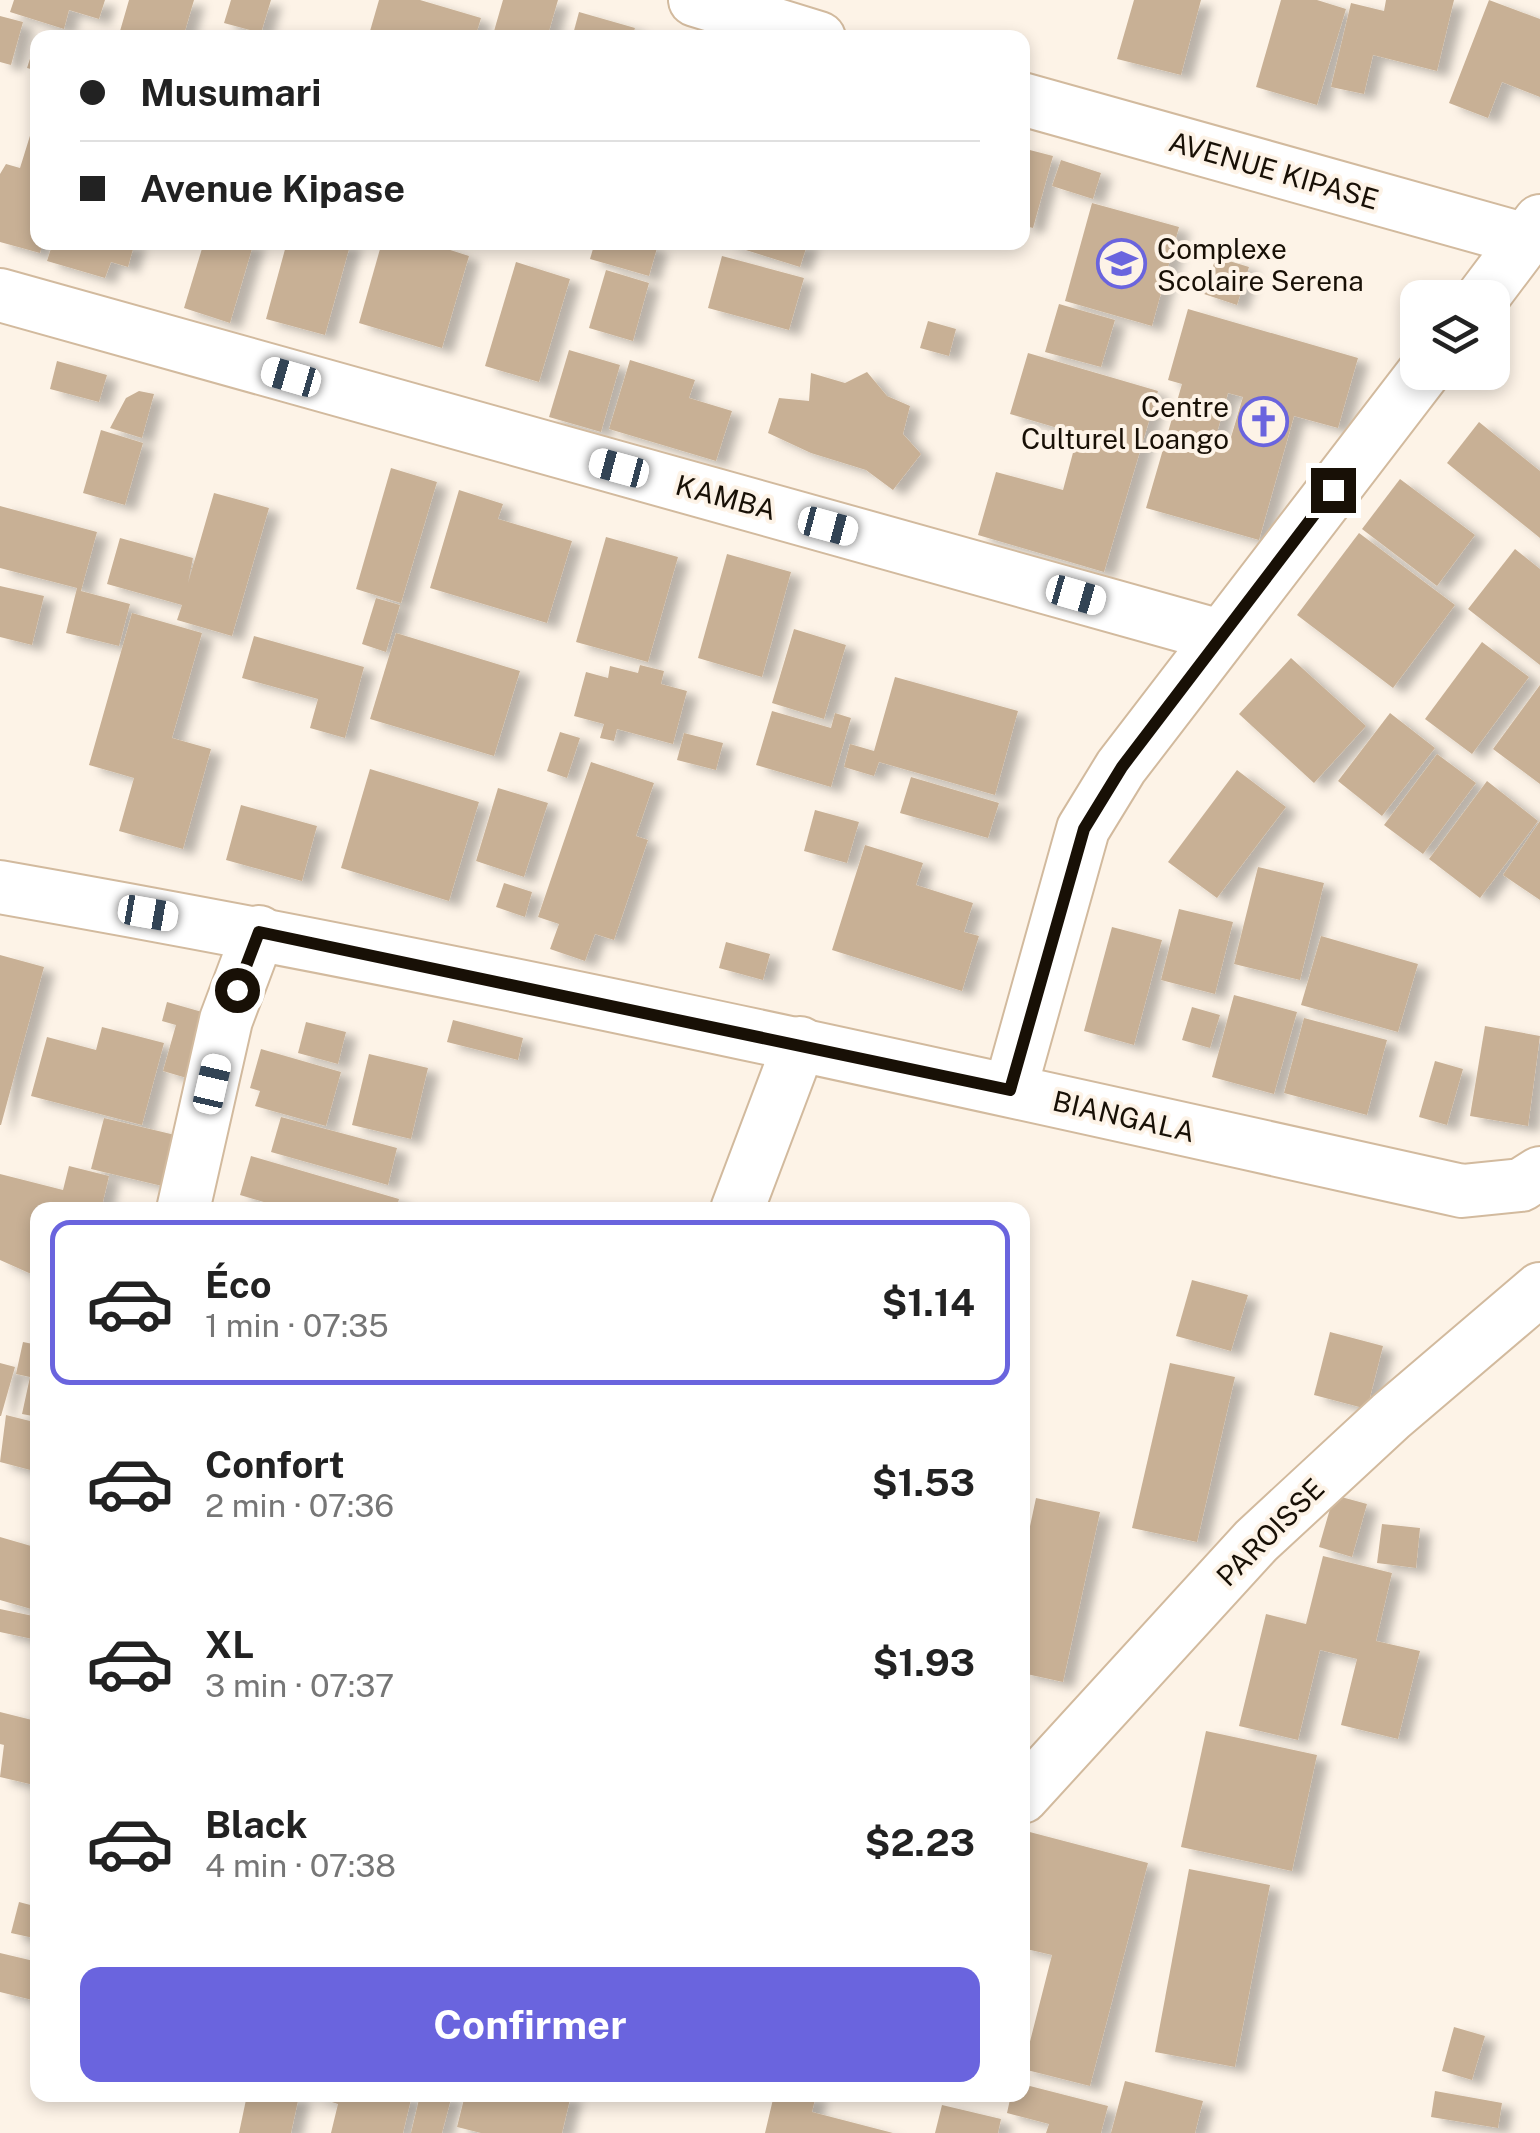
<!DOCTYPE html>
<html lang="fr">
<meta charset="utf-8">
<style>
body{margin:0;font-family:"Public Sans",sans-serif;background:#f2f2f2;color:#222;height:100vh;display:flex;flex-direction:column;font-size:38px;white-space:nowrap}
*{box-sizing:border-box;margin:0}
p{font-size:32px;color:#767676}
.icon{flex:none;width:55px;height:55px;fill:none;stroke:currentColor;stroke-width:2;stroke-linecap:round;stroke-linejoin:round}
.map{position:relative;flex:1;overflow:hidden}
.details{position:absolute;left:30px;top:1202px;width:1000px;height:900px;display:flex;flex-direction:column;background:#fff;border-radius:20px;box-shadow:0 5px 15px #0003}
.details>*{flex:none}
.guide{position:absolute;left:30px;top:30px;width:1000px;height:220px;border-radius:20px;box-shadow:0 5px 15px #0003;display:grid;align-content:center;height:220px;padding:0 50px;background:#fff}
.tools{position:absolute;left:1400px;top:280px;display:grid;gap:20px}
.tools a{display:grid;place-items:center;width:110px;height:110px;border-radius:20px;background:#fff;box-shadow:0 5px 15px #0003;font-size:50px}
.end{position:absolute;width:45px;height:45px;margin:-22px;border:12px solid #181006;background:#fff;box-shadow:0 0 0 5px #fff}
.from{border-radius:50%}
.car{position:absolute;width:30px;height:60px;margin:-30px -15px;border-radius:12px;box-shadow:0 0 8px 2px #0007;background:linear-gradient(#fff 24%,#345 0 40%,#fff 0 76%,#345 0 86%,#fff 0)}
.guide b{display:flex;align-items:center;gap:35px;height:95px;font-size:38px}
.guide b+b{border-top:2px solid #e0e0e0}
.guide i{width:25px;height:25px;background:#222}
ul{padding:18px 0 0;list-style:none}
li{display:flex;align-items:center;gap:30px;height:165px;margin:0 20px 15px;padding:0 30px;border:5px solid transparent;border-radius:20px}
li div{flex:1}
li b{display:block;font-size:38px}
li em{font-style:normal;font-weight:700}
li.selected{border-color:#6a64de}
li>.icon{width:90px;height:90px;stroke-width:1.5}
.primary-button{display:flex;gap:20px;margin-top:auto;padding:20px 50px}
.primary-button a{flex:1;height:115px;border-radius:20px;background:#6a64de;color:#fff;font-size:40px;font-weight:700;line-height:115px;text-align:center}
.map>svg:first-child{display:block}
.building{fill:#c8b095;fill-rule:evenodd;filter:url(#shadow)}
.lines{fill:none;stroke-linecap:round;stroke-linejoin:round}
.minor-casing{stroke:#d2ba9e;stroke-width:56}
.minor{stroke:#fff;stroke-width:52}
.route{stroke:#181006;stroke-width:12}
.labels{text-anchor:middle;dominant-baseline:central;stroke-width:8;stroke-linejoin:round;paint-order:stroke}
.street-label{font-size:28px;fill:#181006;stroke:#fdf3e7}
.poi-label{font-size:28px;fill:#181006;stroke:#fdf3e7;text-anchor:start}
</style>
<div class="map">
<svg width="1540" height="2133" viewBox="0 0 1540 2133">
<defs>
<filter id="shadow"><feDropShadow dx="11" dy="6" stdDeviation="5" flood-color="#0004"/></filter>
</defs>
<rect width="100%" height="100%" fill="#fdf3e7"/>
<g class="building">
<polygon points="14,0 105,0 99,19 69,10 64,29 10,12"/>
<polygon points="129,0 194,0 185,31 203,38 118,38"/>
<polygon points="231,0 271,0 261,33 224,23"/>
<polygon points="379,0 420,0 481,18 475,38 368,38"/>
<polygon points="503,0 558,0 547,38 492,38"/>
<polygon points="1134,0 1201,0 1181,75 1117,59"/>
<polygon points="1281,0 1317,0 1346,9 1317,105 1256,87"/>
<polygon points="1386,0 1454,0 1437,71 1373,55 1364,94 1331,87 1351,3 1384,11"/>
<polygon points="1489,0 1540,19 1540,97 1502,82 1488,118 1449,103"/>
<polygon points="579,12 635,28 632,38 572,38"/>
<polygon points="0,16 23,22 11,65 0,62"/>
<polygon points="34,46 38,47 38,71 27,68"/>
<polygon points="38,110 38,242 43,242 40,253 0,242 0,174 6,164 20,168"/>
<polygon points="1022,148 1053,156 1033,228 1022,225"/>
<polygon points="1061,160 1101,173 1093,199 1052,186"/>
<polygon points="1092,203 1179,227 1152,326 1065,301"/>
<polygon points="53,242 135,242 128,267 111,262 105,278 47,261"/>
<polygon points="204,242 254,242 230,323 184,308"/>
<polygon points="287,242 351,242 325,335 266,319"/>
<polygon points="382,242 425,242 469,256 442,348 359,323"/>
<polygon points="595,242 639,242 657,248 649,276 590,259"/>
<polygon points="720,242 808,242 800,267"/>
<polygon points="722,256 804,278 789,330 708,308"/>
<polygon points="1216,257 1249,267 1237,305 1204,294"/>
<polygon points="516,262 570,279 539,382 485,366"/>
<polygon points="606,270 649,283 633,341 589,328"/>
<polygon points="1059,304 1115,320 1101,367 1045,352"/>
<path d="M 1188,309 L 1358,358 L 1338,428 L 1294,416 L 1259,540 L 1146,508 L 1182,384 L 1168,380 ZM 1228,393 L 1243,397 L 1229,444 L 1215,440 Z"/>
<polygon points="928,321 956,329 949,356 920,348"/>
<polygon points="569,350 620,365 601,432 549,417"/>
<polygon points="1028,353 1158,391 1104,572 978,535 996,472 1063,490 1078,434 1010,414"/>
<polygon points="630,360 695,380 689,398 732,411 716,461 609,429"/>
<polygon points="57,361 107,375 99,402 50,389"/>
<polygon points="867,372 887,396 910,406 903,434 921,454 893,490 866,470 811,453 768,433 779,398 809,401 811,373 845,383"/>
<polygon points="139,391 154,394 142,438 110,428 126,398"/>
<polygon points="1479,422 1540,471 1540,538 1447,463"/>
<polygon points="101,430 143,443 125,505 83,493"/>
<polygon points="391,468 437,482 401,603 356,589"/>
<polygon points="1400,479 1475,535 1437,586 1362,529"/>
<polygon points="459,490 503,504 498,519 572,541 547,623 430,588"/>
<polygon points="214,493 269,508 232,636 177,620 182,605 107,584 120,538 193,558 188,583"/>
<polygon points="0,506 97,532 81,591 130,604 119,646 66,633 77,588 0,568"/>
<polygon points="1359,533 1455,605 1393,688 1297,615"/>
<polygon points="606,537 678,557 648,662 576,642"/>
<polygon points="1515,549 1540,569 1540,665 1468,609"/>
<polygon points="727,554 791,572 762,677 698,658"/>
<polygon points="0,586 44,596 32,645 0,637"/>
<polygon points="376,598 400,605 386,652 362,644"/>
<polygon points="132,613 202,633 172,738 211,749 183,849 119,831 134,778 89,765"/>
<polygon points="794,629 846,645 824,719 772,703"/>
<polygon points="396,633 520,671 494,756 370,719"/>
<polygon points="254,636 364,667 345,738 310,728 318,699 242,678"/>
<polygon points="1482,642 1529,677 1472,754 1425,719"/>
<polygon points="1291,658 1366,726 1314,783 1239,714"/>
<polygon points="640,665 664,671 661,684 687,691 673,744 617,729 614,741 600,738 604,724 574,716 586,672 608,678 610,666 638,673"/>
<polygon points="895,677 1018,711 995,795 879,762 874,776 844,767 850,744 874,751"/>
<polygon points="1540,685 1540,784 1493,749"/>
<polygon points="772,711 831,728 835,713 851,718 831,787 756,765"/>
<polygon points="1390,713 1435,748 1382,816 1338,781"/>
<polygon points="560,732 580,738 567,778 547,771"/>
<polygon points="684,733 723,743 716,770 677,760"/>
<polygon points="1437,754 1476,783 1423,854 1384,825"/>
<polygon points="591,762 654,783 636,836 648,840 614,940 595,934 585,961 550,949 559,924 538,917"/>
<polygon points="370,769 479,802 449,901 341,868"/>
<polygon points="1237,770 1286,807 1217,898 1168,862"/>
<polygon points="911,777 999,803 988,838 900,813"/>
<polygon points="1487,781 1538,821 1480,898 1429,859"/>
<polygon points="498,788 548,803 524,877 476,861"/>
<polygon points="241,805 317,826 302,881 226,860"/>
<polygon points="815,810 859,822 847,863 804,851"/>
<polygon points="1540,821 1540,900 1503,875"/>
<polygon points="865,845 923,863 916,885 973,903 964,932 979,936 962,991 832,950"/>
<polygon points="1258,867 1324,883 1300,980 1234,964"/>
<polygon points="504,883 532,892 525,917 496,907"/>
<polygon points="1179,909 1233,922 1215,994 1161,980"/>
<polygon points="1112,927 1162,940 1134,1045 1084,1031"/>
<polygon points="1321,936 1418,964 1398,1032 1301,1005"/>
<polygon points="726,942 770,954 763,980 719,968"/>
<polygon points="0,955 44,967 1,1125 0,1125"/>
<polygon points="1234,995 1297,1012 1274,1094 1212,1077"/>
<polygon points="167,1002 209,1014 190,1079 163,1071 176,1025 162,1021"/>
<polygon points="1192,1007 1220,1015 1210,1048 1182,1040"/>
<polygon points="1304,1018 1387,1040 1367,1115 1284,1093"/>
<polygon points="453,1020 523,1038 518,1060 447,1042"/>
<polygon points="306,1022 346,1032 338,1064 298,1053"/>
<polygon points="1485,1026 1540,1036 1528,1126 1470,1116"/>
<polygon points="102,1027 164,1043 142,1125 31,1096 47,1037 96,1050"/>
<polygon points="261,1049 341,1072 326,1126 255,1106 260,1091 250,1088"/>
<polygon points="369,1054 428,1068 411,1139 352,1125"/>
<polygon points="1435,1061 1463,1069 1447,1125 1419,1117"/>
<polygon points="281,1117 397,1148 388,1185 271,1152"/>
<polygon points="104,1118 175,1135 162,1186 91,1169"/>
<polygon points="251,1156 399,1199 396,1210 291,1210 240,1195"/>
<polygon points="69,1166 109,1176 101,1210 38,1210 38,1277 0,1260 0,1174 63,1190"/>
<polygon points="1192,1280 1248,1295 1231,1351 1176,1336"/>
<polygon points="1330,1332 1383,1346 1367,1409 1314,1395"/>
<polygon points="23,1342 38,1345 38,1417 22,1414 30,1377 16,1374"/>
<polygon points="0,1363 15,1367 1,1416 0,1416"/>
<polygon points="1170,1363 1235,1377 1197,1542 1132,1528"/>
<polygon points="6,1415 38,1423 38,1472 0,1462"/>
<polygon points="1334,1495 1367,1504 1352,1557 1319,1547"/>
<polygon points="1036,1498 1100,1512 1063,1682 1022,1673 1022,1564"/>
<polygon points="1382,1524 1420,1528 1416,1568 1377,1563"/>
<polygon points="0,1537 38,1548 38,1611 0,1600"/>
<polygon points="1323,1556 1392,1573 1376,1641 1420,1651 1398,1739 1341,1725 1357,1659 1320,1650 1298,1740 1239,1726 1266,1614 1306,1624"/>
<polygon points="0,1609 38,1617 37,1640 0,1632"/>
<polygon points="0,1712 36,1721 31,1746 38,1747 38,1786 0,1777 4,1745 0,1744"/>
<polygon points="1206,1731 1317,1755 1292,1871 1181,1847"/>
<polygon points="1022,1830 1148,1863 1090,2086 1023,2069 1052,1955 1022,1948"/>
<polygon points="1189,1869 1270,1885 1235,2067 1155,2052"/>
<polygon points="19,1902 38,1907 38,1939 11,1933"/>
<polygon points="0,1953 38,1962 36,2001 0,1992"/>
<polygon points="1454,2027 1485,2036 1472,2080 1442,2071"/>
<polygon points="1125,2081 1203,2101 1195,2133 1111,2133"/>
<polygon points="1022,2084 1108,2106 1101,2133 1046,2133 1049,2124 1007,2113 1011,2095 1022,2095"/>
<polygon points="1435,2091 1502,2103 1498,2128 1431,2117"/>
<polygon points="247,2095 299,2096 291,2133 239,2133"/>
<polygon points="310,2095 412,2095 403,2133 331,2133 338,2104"/>
<polygon points="420,2095 452,2095 442,2133 411,2133"/>
<polygon points="465,2095 571,2095 562,2133 481,2133 457,2127"/>
<polygon points="774,2095 816,2095 812,2112 893,2133 765,2133"/>
<polygon points="942,2105 1001,2119 998,2133 935,2133"/>
</g>
<g class="lines">
<defs>
<g id="minor">
<polyline points="695,0 819,38"/>
<polyline points="1022,99 1526,240"/>
<polyline points="0,295 1220,636"/>
<polyline points="1482,298 1540,221"/>
<path d="M 0,887 C 491,973 976,1083 1462,1191 L 1521,1185 L 1540,1173"/>
<polyline points="1010,1090 1083,829 1121,767 1424,372"/>
<polyline points="183,1210 226,1020 259,932"/>
<polyline points="737,1210 800,1043"/>
<polyline points="1022,1797 1256,1541 1391,1416 1540,1289"/>
</g>
</defs>
<use href="#minor" class="minor-casing"/>
<use href="#minor" class="minor"/>
</g>
<g class="lines">
<polyline class="route" points="237,990 259,932 1010,1090 1084,829 1122,767 1333,490"/>
</g>
<defs>
<symbol id="school-ring" viewBox="-11 -11 22 22"><circle r="9.5" fill="#fdf3e7" stroke="#6a64de" stroke-width="1.5"/><path d="M0-5L7-2L0 1L-7-2ZM-4 1L0 2.5L4 1V4Q0 6-4 4Z" fill="#6a64de"/></symbol>
<symbol id="church-ring" viewBox="-11 -11 22 22"><circle r="9.5" fill="#fdf3e7" stroke="#6a64de" stroke-width="1.5"/><path d="M-1.2-6h2.4v3.5h3.3v2.4h-3.3V6h-2.4V-.1h-3.3v-2.4h3.3Z" fill="#6a64de"/></symbol>
</defs>
<g fill-rule="evenodd">
<use href="#school-ring" x="1094" y="236" width="55" height="55"/>
<use href="#church-ring" x="1236" y="394" width="55" height="55"/>
</g>
<g class="labels">
<g class="street-label">
<text transform="translate(1274 170) rotate(16)">AVENUE KIPASE</text>
<text transform="translate(726 497) rotate(15)">KAMBA</text>
<text transform="translate(1124 1116) rotate(13)">BIANGALA</text>
<text transform="translate(1270 1532) rotate(-45)">PAROISSE</text>
</g>
<g class="poi-label">
<text x="1157" y="248">Complexe<tspan x="1157" dy="32">Scolaire Serena</tspan></text>
<text x="1229" y="406" text-anchor="end">Centre<tspan x="1229" dy="32">Culturel Loango</tspan></text>
</g>
</g>
</svg>
<div class="tools">
<a><svg class="icon" aria-label="layers" viewBox="0 0 24 24"><path d="M12 4l9 5-9 5-9-5zM3 14l9 5 9-5"/></svg></a>
</div>
<i class="end from" style="left:237px;top:990px"></i>
<i class="end" style="left:1333px;top:490px"></i>
<i class="car" style="left:291px;top:377px;rotate:286deg"></i>
<i class="car" style="left:619px;top:468px;rotate:285deg"></i>
<i class="car" style="left:828px;top:526px;rotate:105deg"></i>
<i class="car" style="left:1076px;top:595px;rotate:106deg"></i>
<i class="car" style="left:148px;top:913px;rotate:100deg"></i>
<i class="car" style="left:212px;top:1084px;rotate:13deg"></i>
<div class="guide">
<b><i class="from"></i>Musumari</b>
<b><i></i>Avenue Kipase</b>
</div>
<section class="details">
<ul>
<li class="selected"><svg class="icon" aria-label="car" viewBox="0 0 24 24"><path d="M5 17H2v-5l4-1 3-4h7l3 4 3 1v5h-3M9 17h6M6 11h13"/><circle cx="7" cy="17" r="2"/><circle cx="17" cy="17" r="2"/></svg><div><b>Éco</b><p>1 min · 07:35</p></div><em>$1.14</em></li>
<li><svg class="icon" aria-label="car" viewBox="0 0 24 24"><path d="M5 17H2v-5l4-1 3-4h7l3 4 3 1v5h-3M9 17h6M6 11h13"/><circle cx="7" cy="17" r="2"/><circle cx="17" cy="17" r="2"/></svg><div><b>Confort</b><p>2 min · 07:36</p></div><em>$1.53</em></li>
<li><svg class="icon" aria-label="car" viewBox="0 0 24 24"><path d="M5 17H2v-5l4-1 3-4h7l3 4 3 1v5h-3M9 17h6M6 11h13"/><circle cx="7" cy="17" r="2"/><circle cx="17" cy="17" r="2"/></svg><div><b>XL</b><p>3 min · 07:37</p></div><em>$1.93</em></li>
<li><svg class="icon" aria-label="car" viewBox="0 0 24 24"><path d="M5 17H2v-5l4-1 3-4h7l3 4 3 1v5h-3M9 17h6M6 11h13"/><circle cx="7" cy="17" r="2"/><circle cx="17" cy="17" r="2"/></svg><div><b>Black</b><p>4 min · 07:38</p></div><em>$2.23</em></li>
</ul>
<div class="primary-button"><a>Confirmer</a></div>
</section>
</div>
